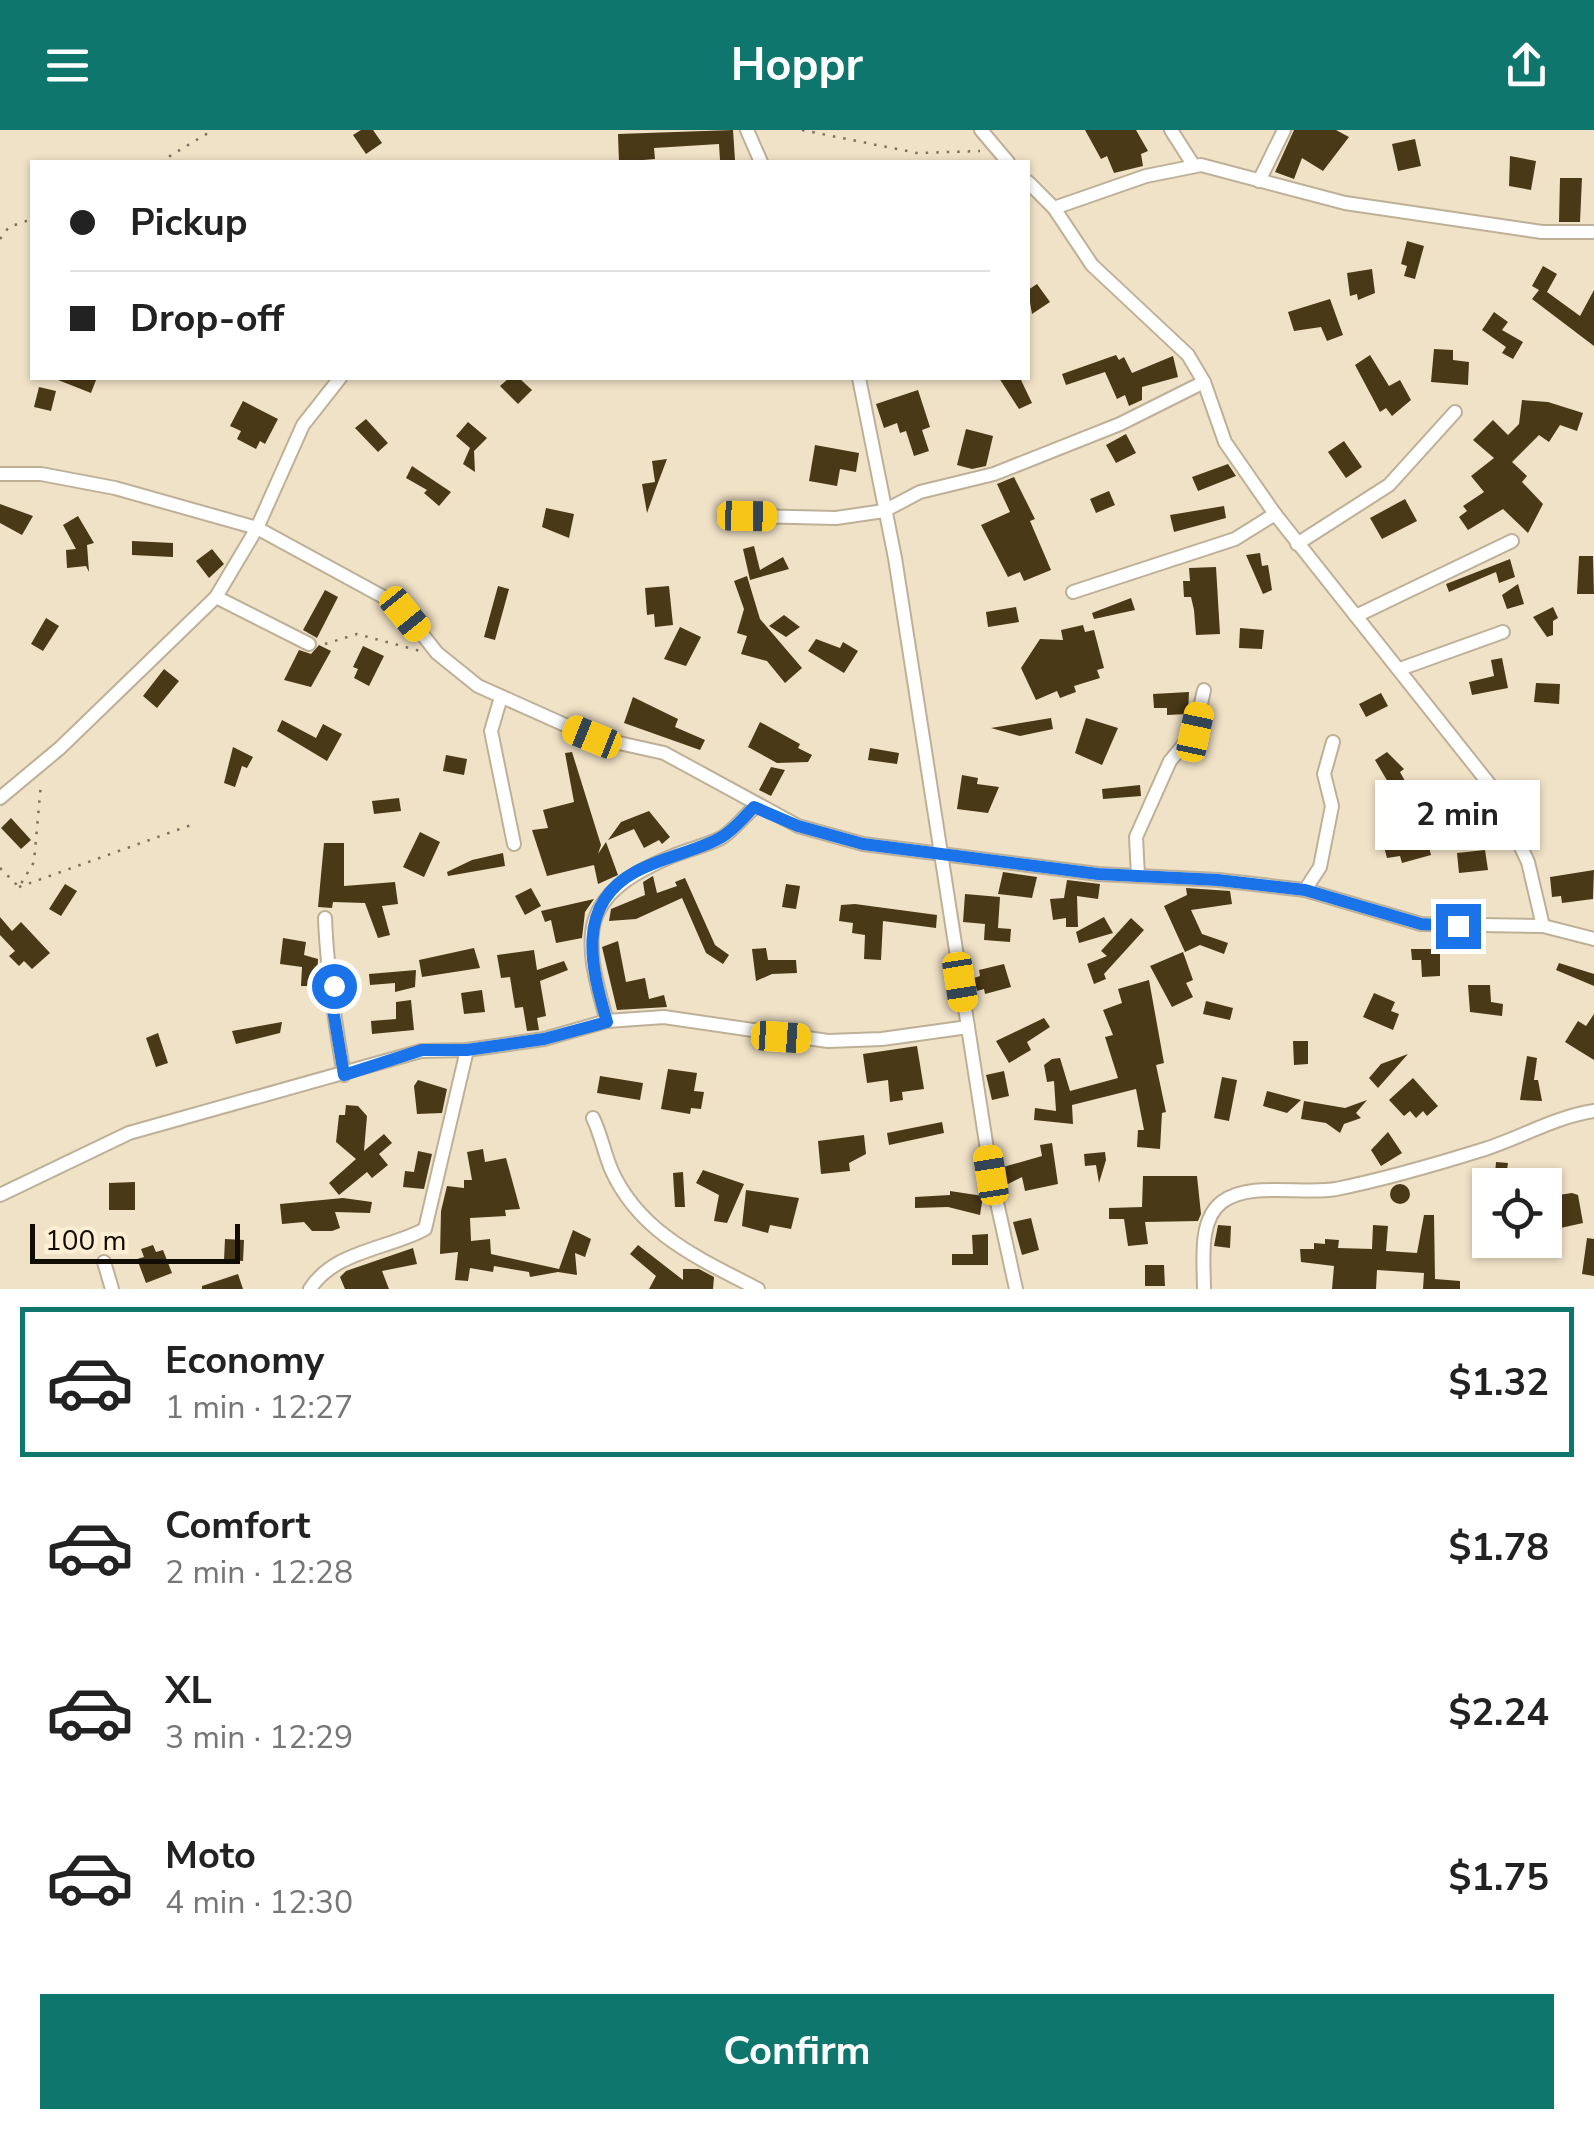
<!DOCTYPE html>
<meta charset="utf-8">
<style>
body{margin:0;font-family:"Nunito Sans",sans-serif;background:#f2f2f2;color:#222;height:100vh;display:flex;flex-direction:column;font-size:38px;white-space:nowrap}
*{box-sizing:border-box;margin:0}
p{font-size:32px;color:#767676}
.icon{flex:none;width:55px;height:55px;fill:none;stroke:currentColor;stroke-width:2;stroke-linecap:round;stroke-linejoin:round}
.map{position:relative;height:1159px;overflow:hidden}
.panel{display:flex;flex-direction:column;background:#fff;flex:1}
.panel>*{flex:none}
.hud{position:absolute;left:30px;top:30px;width:1000px;height:220px;border-radius:0px;box-shadow:0 2px 8px #0004;display:grid;align-content:center;height:220px;padding:0 40px;background:#fff}
.tools{position:absolute;left:1472px;top:1038px;display:grid;gap:20px}
.tools a{display:grid;place-items:center;width:90px;height:90px;border-radius:0px;background:#fff;box-shadow:0 2px 8px #0004;font-size:50px}
.scale{position:absolute;left:30px;bottom:25px;width:210px;box-sizing:border-box;padding-left:10px;border:5px solid #110c04;border-top:0;font-size:28px;line-height:35px;white-space:nowrap;color:#110c04;-webkit-text-stroke:8px #feefd4;paint-order:stroke}
.end{position:absolute;width:45px;height:45px;margin:-22px;border:12px solid #1a73e8;background:#fff;box-shadow:0 0 0 5px #fff}
.from{border-radius:50%}
.bubble{position:absolute;height:70px;border-radius:0px;background:#fff;box-shadow:0 2px 8px #0004;font-size:32px;font-weight:700;line-height:70px;text-align:center}
.car{position:absolute;width:30px;height:60px;margin:-30px -15px;border-radius:12px;box-shadow:0 0 8px 2px #0007;background:linear-gradient(#f5c518 24%,#345 0 40%,#f5c518 0 76%,#345 0 86%,#f5c518 0)}
.hud b{display:flex;align-items:center;gap:35px;height:95px;font-size:38px}
.hud b+b{border-top:2px solid #e0e0e0}
.hud i{width:25px;height:25px;background:#222}
ul{padding:18px 0 0;list-style:none}
li{display:flex;align-items:center;gap:30px;height:150px;margin:0 20px 15px;padding:0 20px;border:5px solid transparent;border-radius:0px}
li div{flex:1}
li b{display:block;font-size:38px}
li em{font-style:normal;font-weight:700}
li.selected{border-color:#0f766e}
li>.icon{width:90px;height:90px;stroke-width:1.5}
.action{display:flex;gap:20px;margin-top:auto;padding:20px 40px}
.action a{flex:1;height:115px;border-radius:0px;background:#0f766e;color:#fff;font-size:40px;font-weight:700;line-height:115px;text-align:center}
header{display:flex;justify-content:space-between;align-items:center;height:130px;padding:0 40px;background:#0f766e;color:#fff;font-size:45px;font-weight:700}
.map>svg:first-child{display:block}
.building{fill:#4a3917}
.lines{fill:none;stroke-linecap:round;stroke-linejoin:round}
.minor-casing{stroke:#beb097;stroke-width:16}
.path{stroke:#7a7160;stroke-width:2.5;stroke-dasharray:2.5 8;stroke-linecap:butt}
.minor{stroke:#fff;stroke-width:12}
.route{stroke:#1a73e8;stroke-width:12}
</style>
<header><svg class="icon" aria-label="menu" viewBox="0 0 24 24"><path d="M4 6h16M4 12h16M4 18h16"/></svg>Hoppr<svg class="icon" aria-label="share" viewBox="0 0 24 24"><path d="M12 15V3M7 8l5-5 5 5M5 13v7h14v-7"/></svg></header>
<div class="map">
<svg width="1594" height="1159" viewBox="0 0 1594 1159">
<rect width="100%" height="100%" fill="#f0e2c7"/>
<g class="building">
<polygon points="361,0 373,0 382,13 366,24 353,5"/>
<polygon points="733,0 735,30 720,30 719,14 654,18 655,29 619,32 618,4"/>
<polygon points="1085,0 1136,0 1148,21 1141,24 1143,36 1114,43 1107,26 1101,29"/>
<polygon points="1294,0 1336,0 1349,7 1323,41 1302,28 1294,49 1275,42"/>
<polygon points="1415,9 1421,36 1398,41 1392,14"/>
<polygon points="1510,26 1536,31 1531,60 1509,56"/>
<polygon points="1560,48 1582,48 1580,92 1559,92"/>
<polygon points="1407,111 1424,116 1415,149 1404,146 1407,136 1401,134"/>
<polygon points="1543,136 1557,144 1547,162 1580,186 1594,160 1594,216 1532,169 1539,160 1532,156"/>
<polygon points="1372,139 1375,163 1358,170 1357,164 1350,166 1347,143"/>
<polygon points="1037,154 1050,172 1032,184 1028,160"/>
<polygon points="1330,169 1343,205 1327,211 1321,197 1294,201 1288,182"/>
<polygon points="1494,182 1508,192 1502,200 1523,212 1513,229 1502,223 1506,217 1482,200"/>
<polygon points="1434,219 1453,220 1453,230 1469,232 1468,255 1431,252"/>
<polygon points="1116,225 1119,230 1124,227 1132,243 1173,226 1178,247 1142,257 1142,270 1129,276 1125,265 1117,269 1105,242 1066,255 1062,244"/>
<polygon points="1370,225 1389,256 1400,250 1411,270 1392,286 1386,278 1380,282 1355,235"/>
<polygon points="53,248 88,248 96,250 91,263"/>
<polygon points="509,248 519,248 532,260 518,274 500,256"/>
<polygon points="999,248 1020,248 1032,273 1019,279"/>
<polygon points="39,257 56,261 51,281 34,277"/>
<polygon points="918,260 930,297 922,300 929,321 914,326 906,301 900,303 897,293 884,298 876,274"/>
<polygon points="1522,270 1548,272 1583,283 1577,301 1560,295 1549,312 1539,305 1512,332 1527,346 1522,352 1543,374 1528,403 1503,379 1468,400 1459,387 1467,381 1463,376 1484,362 1471,346 1494,328 1473,310 1493,290 1508,305 1519,294"/>
<polygon points="243,271 278,289 265,314 260,311 256,319 237,309 241,301 230,296"/>
<polygon points="366,289 388,313 378,322 355,298"/>
<polygon points="468,292 487,308 474,321 475,342 463,334 470,318 456,306"/>
<polygon points="966,299 993,306 986,336 972,339 957,335"/>
<polygon points="1126,304 1136,323 1116,333 1106,315"/>
<polygon points="1344,311 1362,337 1346,348 1328,322"/>
<polygon points="815,315 859,323 856,342 840,339 837,356 809,351"/>
<polygon points="667,329 656,358 647,383 642,354 655,352 652,331"/>
<polygon points="1228,334 1236,346 1198,361 1192,347"/>
<polygon points="412,336 451,362 439,376 424,363 427,360 406,348"/>
<polygon points="1014,347 1035,389 1030,391 1051,440 1024,451 1020,442 1008,447 981,395 1010,382 997,354"/>
<polygon points="1109,361 1115,375 1096,383 1090,369"/>
<polygon points="1405,369 1417,391 1382,409 1370,388"/>
<polygon points="0,374 33,386 22,405 0,393"/>
<polygon points="1224,376 1226,388 1174,402 1170,385"/>
<polygon points="546,378 574,384 569,408 542,397"/>
<polygon points="78,386 94,413 87,415 89,442 86,436 67,438 66,420 76,419 63,395"/>
<polygon points="132,411 173,413 173,427 132,425"/>
<polygon points="754,416 760,440 783,427 789,439 750,450 743,419"/>
<polygon points="212,419 224,434 209,448 196,431"/>
<polygon points="1260,423 1262,436 1268,435 1272,460 1263,464 1246,425"/>
<polygon points="1579,426 1593,426 1594,464 1577,464"/>
<polygon points="1510,429 1515,447 1499,453 1496,442 1449,462 1446,454"/>
<polygon points="1216,437 1220,504 1196,505 1194,480 1191,467 1184,467 1183,451 1190,451 1189,438"/>
<polygon points="747,446 760,489 802,538 785,553 767,531 741,524 747,506 737,503 744,479 734,451"/>
<polygon points="1518,454 1524,474 1507,479 1502,465"/>
<polygon points="498,456 509,459 495,510 484,507"/>
<polygon points="669,456 673,495 655,497 654,484 647,485 645,458"/>
<polygon points="325,460 338,467 317,508 303,500"/>
<polygon points="1131,468 1135,480 1094,489 1092,483"/>
<polygon points="1016,477 1019,492 988,497 986,482"/>
<polygon points="1553,477 1558,488 1553,491 1553,505 1547,507 1533,487"/>
<polygon points="784,485 800,497 786,507 769,496"/>
<polygon points="46,488 59,496 43,521 31,514"/>
<polygon points="1083,495 1085,502 1094,500 1104,538 1097,540 1100,548 1074,556 1076,562 1060,568 1057,561 1036,570 1021,538 1040,509 1063,510 1061,500"/>
<polygon points="680,497 701,507 686,536 664,529"/>
<polygon points="1240,498 1264,500 1262,519 1239,518"/>
<polygon points="816,509 840,518 843,512 858,521 844,543 808,521"/>
<polygon points="319,515 331,521 311,557 284,550 299,520 311,524"/>
<polygon points="363,516 384,526 369,556 354,548 358,539 353,537"/>
<polygon points="1502,528 1508,558 1472,565 1469,552 1494,546 1491,530"/>
<polygon points="164,539 179,551 157,578 143,566"/>
<polygon points="1536,553 1560,554 1559,574 1534,572"/>
<polygon points="1189,562 1188,584 1167,585 1167,578 1154,578 1153,564"/>
<polygon points="1381,563 1388,576 1366,587 1359,574"/>
<polygon points="633,567 678,589 675,597 705,610 700,620 624,593"/>
<polygon points="1051,588 1053,599 1020,606 991,598"/>
<polygon points="1086,588 1118,598 1102,635 1075,623"/>
<polygon points="282,590 316,608 323,594 342,604 327,631 277,601"/>
<polygon points="760,592 800,614 798,618 812,625 808,632 777,633 748,617"/>
<polygon points="233,617 253,627 247,638 242,636 235,657 224,653"/>
<polygon points="870,618 899,623 897,634 868,630"/>
<polygon points="572,622 601,715 598,724 606,712 618,745 598,754 594,735 547,746 532,700 548,698 543,680 574,672 565,623"/>
<polygon points="1387,622 1404,639 1400,642 1405,651 1392,659 1375,630"/>
<polygon points="446,625 467,629 464,645 443,641"/>
<polygon points="771,637 785,640 771,666 759,660"/>
<polygon points="962,645 978,648 977,654 999,657 988,683 957,679"/>
<polygon points="1140,655 1141,666 1103,669 1102,659"/>
<polygon points="399,668 401,681 374,684 372,671"/>
<polygon points="649,681 670,707 662,714 659,710 644,718 634,699 608,710 621,692"/>
<polygon points="1410,686 1417,711 1427,709 1431,725 1402,733 1400,726 1387,728 1383,713 1392,711 1389,701 1398,698 1396,690"/>
<polygon points="11,688 31,710 21,719 1,698"/>
<polygon points="420,702 440,712 424,747 403,737"/>
<polygon points="324,713 344,713 344,756 395,752 398,774 382,776 390,805 378,808 365,773 333,772 332,778 318,777"/>
<polygon points="1485,720 1488,740 1459,743 1457,723"/>
<polygon points="503,723 505,736 448,746 447,742 472,730"/>
<polygon points="1594,740 1593,769 1562,773 1561,766 1552,767 1550,747"/>
<polygon points="1003,742 1037,747 1032,768 998,764"/>
<polygon points="653,746 657,763 677,756 675,752 685,748 715,815 729,825 723,834 706,823 682,768 636,789 609,791 611,779 645,765 643,752"/>
<polygon points="1067,750 1100,754 1098,769 1077,766 1078,797 1066,797 1066,788 1053,790 1050,769 1064,768"/>
<polygon points="65,754 77,761 61,786 49,779"/>
<polygon points="786,754 800,756 796,779 782,777"/>
<polygon points="531,758 541,776 525,785 515,766"/>
<polygon points="1186,758 1230,761 1232,774 1191,780 1202,804 1228,813 1224,824 1200,815 1185,822 1164,776 1187,765"/>
<polygon points="965,764 1000,767 998,798 1011,799 1010,812 984,810 985,794 963,792"/>
<polygon points="594,769 585,782 582,808 556,813 551,790 545,792 541,781"/>
<polygon points="855,774 937,785 936,798 883,791 881,830 864,829 865,805 852,803 853,793 839,791 841,775"/>
<polygon points="0,787 12,801 21,792 50,823 32,839 24,831 19,836 9,826 15,821 0,805"/>
<polygon points="1104,787 1113,803 1079,813 1076,802"/>
<polygon points="1131,788 1144,800 1104,844 1106,849 1094,854 1087,834 1107,826 1101,821"/>
<polygon points="283,808 306,812 304,825 318,829 317,856 301,856 302,837 280,834"/>
<polygon points="618,811 626,852 645,848 649,869 664,865 667,877 617,880 602,817"/>
<polygon points="474,818 480,838 422,847 419,830"/>
<polygon points="766,818 768,830 796,830 797,843 772,844 756,851 752,819"/>
<polygon points="1411,819 1440,819 1440,846 1422,847 1421,830 1412,830"/>
<polygon points="534,820 537,840 564,831 568,840 540,851 546,886 537,888 539,900 527,901 523,877 515,878 510,847 501,848 497,825"/>
<polygon points="1183,822 1193,850 1186,853 1193,867 1172,877 1150,836"/>
<polygon points="1559,833 1594,844 1594,856 1556,840"/>
<polygon points="1004,834 1011,857 985,864 984,859 977,861 974,848 980,846 979,840"/>
<polygon points="416,840 415,857 395,862 395,853 370,855 369,844"/>
<polygon points="1149,850 1164,933 1156,935 1166,982 1162,983 1160,1019 1137,1017 1138,1000 1144,1000 1136,959 1072,975 1073,994 1034,990 1035,978 1056,981 1054,951 1047,952 1044,935 1052,929 1060,928 1070,961 1118,948 1105,907 1113,905 1103,880 1122,873 1118,859"/>
<polygon points="1468,855 1490,855 1491,872 1503,874 1502,886 1470,882"/>
<polygon points="482,860 485,882 464,884 461,863"/>
<polygon points="1374,863 1395,872 1391,881 1399,884 1393,900 1363,887"/>
<polygon points="411,870 414,900 372,904 371,891 396,889 396,872"/>
<polygon points="1206,871 1233,878 1230,890 1203,884"/>
<polygon points="1594,884 1594,930 1565,912 1578,891 1586,896"/>
<polygon points="1044,888 1050,897 1027,912 1031,920 1009,933 996,911"/>
<polygon points="282,892 280,903 236,914 232,901"/>
<polygon points="158,903 168,933 156,937 146,908"/>
<polygon points="1293,911 1308,911 1308,934 1294,935"/>
<polygon points="917,916 924,959 902,962 903,970 890,972 888,950 867,953 863,924"/>
<polygon points="1408,924 1378,958 1369,948 1381,934"/>
<polygon points="1527,926 1537,928 1534,950 1538,950 1542,971 1520,970"/>
<polygon points="668,939 697,943 694,961 704,962 701,979 691,978 690,984 661,979"/>
<polygon points="1004,941 1009,966 992,970 986,945"/>
<polygon points="600,946 643,953 640,970 597,963"/>
<polygon points="1222,947 1237,950 1229,991 1214,988"/>
<polygon points="1413,948 1438,976 1427,986 1423,981 1416,988 1410,981 1404,986 1389,970"/>
<polygon points="418,950 447,959 442,983 417,984 414,956"/>
<polygon points="1267,961 1301,970 1287,983 1263,976"/>
<polygon points="1367,970 1356,983 1361,988 1344,994 1340,1003 1326,993 1301,989 1304,971 1345,978"/>
<polygon points="346,975 358,976 367,986 364,1021 384,1004 392,1013 379,1024 388,1035 372,1048 367,1042 339,1065 329,1053 356,1029 336,1012 339,985 345,985"/>
<polygon points="942,992 944,1003 889,1015 887,1003"/>
<polygon points="1388,1002 1402,1023 1381,1036 1371,1020"/>
<polygon points="864,1005 866,1024 849,1033 850,1041 821,1044 818,1011"/>
<polygon points="1052,1013 1058,1054 1025,1061 1022,1047 1004,1056 1000,1038 1042,1026 1040,1015"/>
<polygon points="483,1019 485,1032 506,1028 520,1079 505,1080 506,1086 470,1088 471,1111 490,1109 491,1124 559,1139 573,1100 591,1109 585,1127 575,1123 577,1145 558,1142 530,1147 529,1142 494,1136 493,1142 470,1138 468,1151 455,1150 458,1122 440,1124 441,1081 447,1056 464,1058 464,1050 472,1050 467,1022"/>
<polygon points="418,1021 432,1024 424,1059 403,1057 405,1041 414,1042"/>
<polygon points="1105,1022 1106,1030 1099,1053 1096,1035 1085,1036 1084,1024"/>
<polygon points="1496,1032 1508,1033 1506,1046 1522,1047 1522,1055 1485,1055 1486,1044 1495,1044"/>
<polygon points="703,1040 744,1054 727,1093 714,1091 719,1065 696,1053"/>
<polygon points="683,1042 685,1077 675,1077 673,1043"/>
<polygon points="1143,1046 1197,1046 1201,1084 1198,1091 1145,1092 1148,1114 1128,1116 1124,1089 1109,1089 1109,1078 1142,1077"/>
<polygon points="135,1052 135,1080 109,1080 109,1053"/>
<circle cx="1400" cy="1064" r="10"/>
<polygon points="746,1060 799,1068 791,1099 770,1095 768,1103 742,1096"/>
<polygon points="950,1061 983,1066 980,1085 948,1077 915,1078 915,1067 950,1065"/>
<polygon points="1572,1063 1578,1065 1583,1093 1547,1101 1545,1067"/>
<polygon points="343,1068 372,1072 370,1083 335,1082 340,1098 332,1101 312,1101 304,1092 282,1094 280,1074"/>
<polygon points="1424,1085 1434,1085 1435,1149 1460,1151 1460,1159 1423,1159 1424,1143 1377,1140 1376,1159 1332,1159 1334,1136 1301,1132 1300,1119 1314,1119 1314,1113 1325,1114 1325,1109 1339,1110 1338,1118 1372,1119 1373,1095 1388,1096 1386,1121 1417,1123"/>
<polygon points="1031,1088 1039,1120 1022,1125 1013,1092"/>
<polygon points="1218,1095 1231,1096 1230,1118 1214,1116"/>
<polygon points="988,1104 988,1135 952,1135 952,1124 973,1124 972,1105"/>
<polygon points="1587,1108 1594,1109 1594,1146 1582,1144"/>
<polygon points="225,1109 244,1110 243,1131 224,1130"/>
<polygon points="153,1115 156,1122 163,1120 172,1143 146,1153 137,1129 144,1127 141,1119"/>
<polygon points="638,1115 683,1150 683,1139 699,1139 714,1147 713,1159 649,1159 656,1146 630,1124"/>
<polygon points="413,1118 417,1134 382,1141 389,1159 345,1159 340,1147 346,1141"/>
<polygon points="1145,1135 1164,1135 1165,1156 1145,1156"/>
<polygon points="238,1144 243,1159 202,1159 202,1156"/>
</g>
<g class="lines">
<defs>
<g id="minor">
<polyline points="747,0 761,32"/>
<polyline points="981,0 1008,32"/>
<polyline points="1171,0 1194,36"/>
<polyline points="1259,51 1284,0"/>
<polyline points="1028,52 1054,78 1092,135 1188,225 1204,252 1225,312 1275,384 1494,660 1528,732 1543,796"/>
<polyline points="1054,78 1146,46 1201,35 1345,73 1542,102 1594,102"/>
<polyline points="859,248 895,428 991,1045 1016,1159"/>
<polyline points="0,344 41,344 115,358 257,398 400,476 437,523 478,556 592,607 664,623 798,696 863,714 1098,744 1219,750 1305,760 1421,794 1543,796 1594,809"/>
<polyline points="747,386 836,388 884,381 920,362 994,344 1120,294 1204,252"/>
<polyline points="1297,414 1389,355 1455,282"/>
<polyline points="1073,462 1235,409 1275,384"/>
<polyline points="216,467 309,514"/>
<polyline points="1356,486 1512,411"/>
<polyline points="1400,539 1503,502"/>
<polyline points="501,567 491,601 514,714"/>
<polyline points="0,668 60,618 216,467 257,398 303,295 340,248"/>
<polyline points="1138,746 1136,707 1170,631 1195,601 1204,560"/>
<polyline points="1305,760 1320,737 1332,676 1324,644 1333,612"/>
<path d="M 325,788 C 327,841 335,893 344,945"/>
<path d="M 607,891 C 581,802 579,766 670,727 C 686,720 705,716 721,708 C 733,701 744,686 755,677"/>
<path d="M 593,988 C 601,1005 604,1022 611,1039 C 639,1103 700,1129 758,1159"/>
<polyline points="0,1065 129,1003 421,921 467,920 544,909 607,891 664,887 828,911 882,909 968,897"/>
<polyline points="104,1132 112,1159"/>
<path d="M 310,1159 C 334,1121 388,1119 425,1099 L 467,920"/>
<path d="M 1204,1159 C 1204,1132 1198,1090 1222,1072 C 1250,1051 1302,1065 1336,1059 C 1386,1049 1437,1034 1485,1019 C 1522,1007 1555,987 1594,981"/>
</g>
</defs>
<use href="#minor" class="minor-casing"/>
<g class="path">
<polyline points="802,0 917,23 980,21"/>
<polyline points="160,32 213,0"/>
<polyline points="0,109 9,97 32,89"/>
<polyline points="325,514 357,504 420,521"/>
<polyline points="0,738 19,757 34,732 41,653"/>
<polyline points="19,757 191,695"/>
</g>
<use href="#minor" class="minor"/>
</g>
<g class="lines">
<path class="route" d="M 334,856 L 334,885 L 344,945 L 422,920 L 467,920 L 544,909 L 607,892 C 591,837 575,775 635,742 C 662,727 694,722 720,708 C 733,701 744,687 754,677 L 798,696 L 863,714 L 1098,744 L 1218,750 L 1305,760 L 1421,794 L 1458,796"/>
</g>
</svg>
<div class="tools">
<a><svg class="icon" aria-label="locate" viewBox="0 0 24 24"><circle cx="12" cy="12" r="6"/><path d="M12 2v4M12 18v4M2 12h4M18 12h4"/></svg></a>
</div>
<div class="scale">100 m</div>
<i class="end from" style="left:334px;top:856px"></i>
<i class="end" style="left:1458px;top:796px"></i>
<div class="bubble" style="left:1375px;top:650px;width:165px">2 min</div>
<i class="car" style="left:747px;top:386px;rotate:91deg"></i>
<i class="car" style="left:405px;top:484px;rotate:141deg"></i>
<i class="car" style="left:1195px;top:602px;rotate:12deg"></i>
<i class="car" style="left:592px;top:607px;rotate:292deg"></i>
<i class="car" style="left:960px;top:852px;rotate:171deg"></i>
<i class="car" style="left:781px;top:907px;rotate:94deg"></i>
<i class="car" style="left:991px;top:1045px;rotate:351deg"></i>
<div class="hud">
<b><i class="from"></i>Pickup</b>
<b><i></i>Drop-off</b>
</div>
</div>
<section class="panel">
<ul>
<li class="selected"><svg class="icon" aria-label="car" viewBox="0 0 24 24"><path d="M5 17H2v-5l4-1 3-4h7l3 4 3 1v5h-3M9 17h6M6 11h13"/><circle cx="7" cy="17" r="2"/><circle cx="17" cy="17" r="2"/></svg><div><b>Economy</b><p>1 min · 12:27</p></div><em>$1.32</em></li>
<li><svg class="icon" aria-label="car" viewBox="0 0 24 24"><path d="M5 17H2v-5l4-1 3-4h7l3 4 3 1v5h-3M9 17h6M6 11h13"/><circle cx="7" cy="17" r="2"/><circle cx="17" cy="17" r="2"/></svg><div><b>Comfort</b><p>2 min · 12:28</p></div><em>$1.78</em></li>
<li><svg class="icon" aria-label="car" viewBox="0 0 24 24"><path d="M5 17H2v-5l4-1 3-4h7l3 4 3 1v5h-3M9 17h6M6 11h13"/><circle cx="7" cy="17" r="2"/><circle cx="17" cy="17" r="2"/></svg><div><b>XL</b><p>3 min · 12:29</p></div><em>$2.24</em></li>
<li><svg class="icon" aria-label="car" viewBox="0 0 24 24"><path d="M5 17H2v-5l4-1 3-4h7l3 4 3 1v5h-3M9 17h6M6 11h13"/><circle cx="7" cy="17" r="2"/><circle cx="17" cy="17" r="2"/></svg><div><b>Moto</b><p>4 min · 12:30</p></div><em>$1.75</em></li>
</ul>
<div class="action"><a>Confirm</a></div>
</section>
